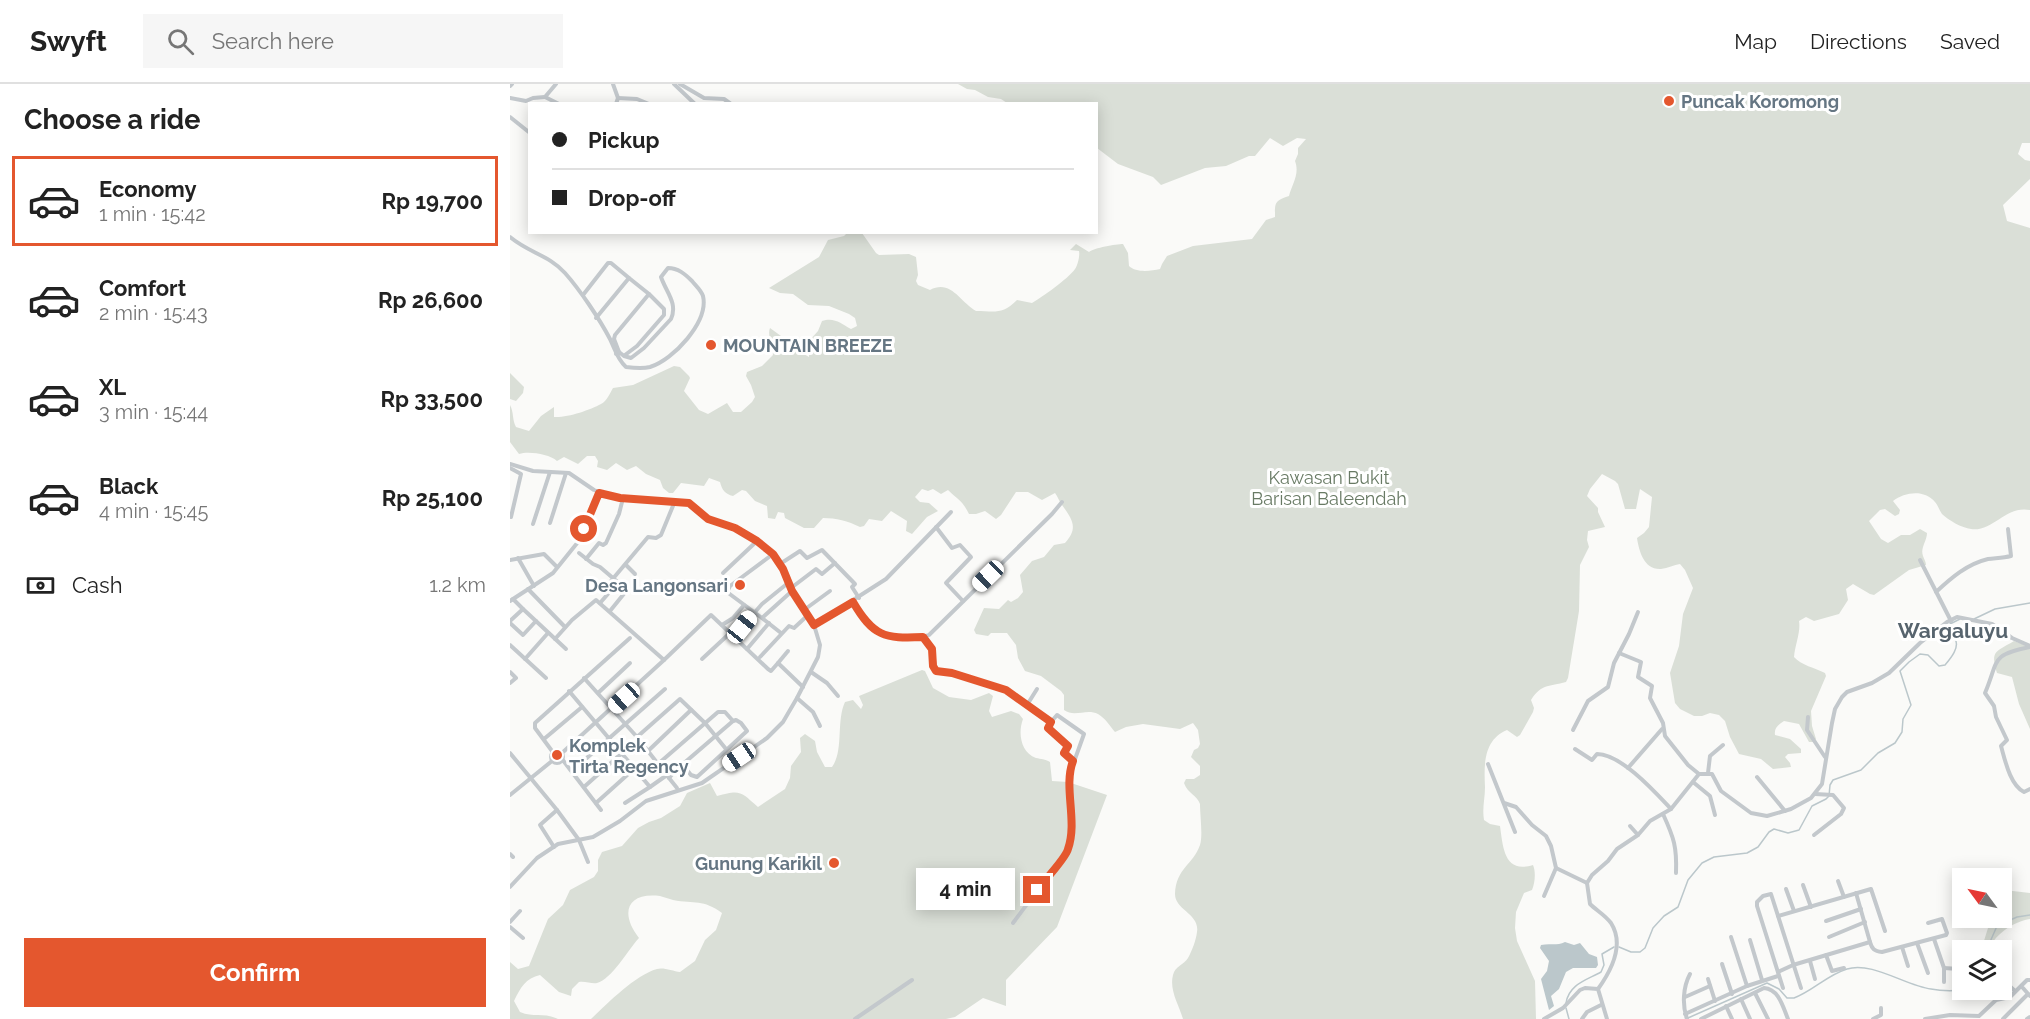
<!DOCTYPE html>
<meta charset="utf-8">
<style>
body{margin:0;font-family:Raleway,sans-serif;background:#f6f6f6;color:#222;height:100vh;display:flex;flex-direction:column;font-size:22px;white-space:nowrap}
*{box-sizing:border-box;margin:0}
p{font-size:20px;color:#767676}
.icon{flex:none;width:33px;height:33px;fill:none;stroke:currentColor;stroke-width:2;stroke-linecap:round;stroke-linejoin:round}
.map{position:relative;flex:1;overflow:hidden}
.drawer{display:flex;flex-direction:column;background:#fff;width:510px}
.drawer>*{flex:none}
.banner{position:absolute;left:18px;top:18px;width:570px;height:132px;border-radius:0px;box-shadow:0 3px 15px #0003;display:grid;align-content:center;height:132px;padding:0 24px;background:#fff}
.needle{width:39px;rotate:303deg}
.tools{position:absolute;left:1442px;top:784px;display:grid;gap:12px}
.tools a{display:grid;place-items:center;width:60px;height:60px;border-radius:0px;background:#fff;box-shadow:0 3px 15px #0003;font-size:30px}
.end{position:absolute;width:27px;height:27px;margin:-14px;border:8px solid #e4572e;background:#fff;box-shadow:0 0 0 3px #fff}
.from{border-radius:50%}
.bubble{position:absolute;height:42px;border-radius:0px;background:#fff;box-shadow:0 3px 15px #0003;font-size:20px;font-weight:700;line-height:42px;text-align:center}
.car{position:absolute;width:18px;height:36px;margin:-18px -9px;border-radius:8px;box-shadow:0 0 4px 2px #0007;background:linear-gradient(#fff 24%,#345 0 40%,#fff 0 76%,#345 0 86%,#fff 0)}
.banner b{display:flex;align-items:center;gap:21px;height:57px;font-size:22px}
.banner b+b{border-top:2px solid #e0e0e0}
.banner i{width:15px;height:15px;background:#222}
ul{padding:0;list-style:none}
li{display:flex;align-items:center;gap:18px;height:90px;margin:0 12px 9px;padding:0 12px;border:3px solid transparent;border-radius:0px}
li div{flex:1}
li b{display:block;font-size:22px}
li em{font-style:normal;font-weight:700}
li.active{border-color:#e4572e}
li>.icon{width:54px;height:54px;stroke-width:1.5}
h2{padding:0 24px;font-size:27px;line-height:72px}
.pay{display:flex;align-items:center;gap:15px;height:66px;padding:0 24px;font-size:22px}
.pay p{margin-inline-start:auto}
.primary-button{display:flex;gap:12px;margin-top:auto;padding:12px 24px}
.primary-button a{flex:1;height:69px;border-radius:0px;background:#e4572e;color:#fff;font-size:24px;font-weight:700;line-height:69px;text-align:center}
header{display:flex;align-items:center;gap:36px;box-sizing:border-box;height:84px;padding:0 30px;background:#fff;border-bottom:2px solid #e0e0e0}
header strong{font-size:28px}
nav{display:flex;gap:33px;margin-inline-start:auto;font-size:21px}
.search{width:420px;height:54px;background:#f6f6f6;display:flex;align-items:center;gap:15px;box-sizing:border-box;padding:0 21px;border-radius:0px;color:#767676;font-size:22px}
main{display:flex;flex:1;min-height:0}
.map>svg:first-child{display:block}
.green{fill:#dadfd7}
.water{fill:#bbc7cb}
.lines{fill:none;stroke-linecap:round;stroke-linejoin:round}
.stream{stroke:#bbc7cb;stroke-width:1.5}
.street{stroke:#c3c8cc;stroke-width:4}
.route{stroke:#e4572e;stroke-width:8}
.poi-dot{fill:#e4572e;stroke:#fff;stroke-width:2}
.labels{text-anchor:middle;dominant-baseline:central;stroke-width:6;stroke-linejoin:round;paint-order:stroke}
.poi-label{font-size:18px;font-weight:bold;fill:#657683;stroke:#fff;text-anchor:start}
.park-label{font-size:18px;fill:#687a64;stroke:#fff}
.quarter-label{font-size:21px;font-weight:bold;fill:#57646e;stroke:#fff}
</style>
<header>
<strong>Swyft</strong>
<div class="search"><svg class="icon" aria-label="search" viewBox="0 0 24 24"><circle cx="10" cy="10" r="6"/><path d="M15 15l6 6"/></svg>Search here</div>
<nav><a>Map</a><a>Directions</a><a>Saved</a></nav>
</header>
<main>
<section class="drawer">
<h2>Choose a ride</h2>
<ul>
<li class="active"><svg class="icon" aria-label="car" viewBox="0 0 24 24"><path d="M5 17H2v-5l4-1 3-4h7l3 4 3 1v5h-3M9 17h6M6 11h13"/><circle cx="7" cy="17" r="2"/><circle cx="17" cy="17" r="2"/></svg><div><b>Economy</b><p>1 min · 15:42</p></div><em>Rp 19,700</em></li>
<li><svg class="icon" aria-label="car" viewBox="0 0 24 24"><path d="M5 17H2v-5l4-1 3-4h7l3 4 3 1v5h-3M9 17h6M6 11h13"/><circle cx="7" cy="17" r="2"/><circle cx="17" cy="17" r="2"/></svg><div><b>Comfort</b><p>2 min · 15:43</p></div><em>Rp 26,600</em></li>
<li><svg class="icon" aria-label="car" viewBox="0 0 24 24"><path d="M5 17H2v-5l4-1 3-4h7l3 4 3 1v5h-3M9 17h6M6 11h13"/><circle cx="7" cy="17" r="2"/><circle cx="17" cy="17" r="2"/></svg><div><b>XL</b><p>3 min · 15:44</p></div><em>Rp 33,500</em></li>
<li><svg class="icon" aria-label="car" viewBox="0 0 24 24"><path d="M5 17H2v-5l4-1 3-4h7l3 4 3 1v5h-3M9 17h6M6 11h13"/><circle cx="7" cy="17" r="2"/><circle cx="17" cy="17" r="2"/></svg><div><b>Black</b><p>4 min · 15:45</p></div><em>Rp 25,100</em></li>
</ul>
<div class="pay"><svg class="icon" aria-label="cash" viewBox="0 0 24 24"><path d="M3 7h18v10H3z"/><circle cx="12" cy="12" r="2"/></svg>Cash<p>1.2 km</p></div>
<div class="primary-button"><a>Confirm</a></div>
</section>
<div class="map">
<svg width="1520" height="935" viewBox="0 0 1520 935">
<rect width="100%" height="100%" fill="#fafaf8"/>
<g class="green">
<path d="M 448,0 L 1520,0 L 1520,59 L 1512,59 L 1508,70 L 1515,76 L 1520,77 L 1520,95 L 1493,121 L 1497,137 L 1520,144 L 1520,426 C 1496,421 1483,448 1461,445 C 1452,444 1438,436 1432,430 C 1429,426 1428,421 1425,418 C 1414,405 1395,408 1383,417 L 1390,426 L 1389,430 L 1385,432 L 1375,425 L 1370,426 L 1359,437 L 1371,455 L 1378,459 L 1391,451 L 1400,451 L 1410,445 L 1417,449 C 1417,457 1410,464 1413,472 C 1414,475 1416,478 1416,481 L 1399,486 L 1364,511 L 1360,510 L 1343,500 L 1336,505 L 1338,516 L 1329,530 L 1304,537 L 1296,533 L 1289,537 C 1291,547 1285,561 1284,573 C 1291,581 1305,584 1315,589 L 1316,592 L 1301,627 L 1302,642 L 1306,655 L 1303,658 L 1299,658 L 1289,640 L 1274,637 C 1268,641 1264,644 1265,651 L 1280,655 L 1291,665 L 1291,669 L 1278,670 L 1275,673 L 1280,679 L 1281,683 L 1263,685 L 1251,675 L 1229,670 L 1220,653 L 1215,637 L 1209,631 L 1200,629 L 1192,632 L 1184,632 L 1170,625 L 1165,619 L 1160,589 L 1169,562 L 1173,530 L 1183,504 L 1175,486 L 1170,480 C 1164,481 1158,484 1151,485 C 1134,486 1129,467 1127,454 L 1134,449 L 1139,443 L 1142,413 L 1130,405 L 1126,425 L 1115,425 L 1108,400 L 1105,397 L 1092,390 L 1080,405 L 1077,412 L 1088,424 L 1088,428 L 1095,443 L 1078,447 L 1077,456 L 1079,463 L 1070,481 L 1069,527 L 1058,594 L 1056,598 C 1039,603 1032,599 1021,616 L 1024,624 L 1023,628 L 1010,651 L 1007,653 L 997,646 C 973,656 974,682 975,703 C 975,715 972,724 974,736 L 980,740 L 990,742 C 993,763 994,790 1023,781 C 1026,788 1025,799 1022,806 L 1014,809 L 1006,828 L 1005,844 L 1007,857 L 1025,897 L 1026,935 L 673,935 C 669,921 659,906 663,891 C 665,882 674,881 678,874 C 682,867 686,856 687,848 C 690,830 665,826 665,810 C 666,784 683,781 690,761 C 693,752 690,731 690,720 C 687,711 678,710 674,699 L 676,695 L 684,695 L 690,691 L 690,682 L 681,673 L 684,666 L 688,664 L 690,660 L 688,646 L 683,639 L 670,645 L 633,640 L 616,643 L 605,648 C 600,642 595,634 588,630 C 576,624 565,634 554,626 L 554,611 L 551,607 L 531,592 L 515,587 L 508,574 L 506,561 L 497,549 L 481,549 L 478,552 L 466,550 L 464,546 L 474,524 L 489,525 L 498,516 L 501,518 L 508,514 L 513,508 L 510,491 L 522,477 L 534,473 L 544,461 L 555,459 C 569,444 562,435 552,421 C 549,417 548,413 545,409 L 532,416 L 518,408 L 506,408 L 491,431 L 486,435 L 475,427 L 466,430 L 459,430 C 452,416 448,416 438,406 L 431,410 L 423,405 L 418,407 L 412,405 L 405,413 L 410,418 L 419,419 L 428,427 L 417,433 L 402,450 L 396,447 L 397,437 L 381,427 L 372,437 L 359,435 L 354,442 L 350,443 C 338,437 326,434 313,434 L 304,444 L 294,444 L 275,434 L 274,429 L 268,428 L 265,435 L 258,434 L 257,422 L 245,417 L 236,407 L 232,406 L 223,412 C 215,410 212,406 210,398 L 199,394 L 194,402 L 171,399 L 163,409 L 159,409 L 153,404 L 150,396 L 136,390 L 126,382 L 117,386 L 106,379 L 97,386 L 87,383 L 88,377 L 85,372 L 77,372 L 68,380 L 54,373 L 47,377 C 39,370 19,367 9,370 L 0,358 L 0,321 C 4,328 2,336 6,343 L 19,347 L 31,332 L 44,323 L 44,333 C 57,334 80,326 91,320 C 97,317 100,309 103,304 L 123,301 L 164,282 L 170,283 L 179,292 L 180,294 L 174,307 L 189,326 L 198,330 L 217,319 L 223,328 L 231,328 L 242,318 L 245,313 L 241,301 L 236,292 L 237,288 L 252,282 L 263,271 C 263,262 257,251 260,244 L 271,252 L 286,257 L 294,270 L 299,273 L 299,257 L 308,247 L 312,237 C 325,233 331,240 341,245 L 347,242 L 345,234 L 339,230 L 319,222 L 298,221 L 283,210 L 270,209 L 259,204 L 309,173 L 318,156 L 334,152 L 337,149 L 352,149 L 366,169 L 369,171 L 399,170 L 406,173 L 408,191 L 406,197 L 408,201 L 420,206 C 441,195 450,218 466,227 C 485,227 492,231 507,216 L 522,219 C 532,213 558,195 565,185 C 568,181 570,171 569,167 L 560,166 L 566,160 L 579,168 C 584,164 606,160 613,160 L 618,169 L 619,182 C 626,189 641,187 650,185 L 652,180 L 657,172 L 683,162 L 742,155 L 756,136 L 765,133 C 765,119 764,117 779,112 C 782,100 790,90 785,77 L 788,70 L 788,64 L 796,55 L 787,54 L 773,62 L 760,54 L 745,72 L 739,72 L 716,82 L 695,84 L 651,101 L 643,93 L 608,80 L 587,64 L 586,20 L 497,19 L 491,15 L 478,13 L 465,6 L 457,5 Z"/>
<polygon points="0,289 14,303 13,309 6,317 0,315"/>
<path d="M 1504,557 L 1520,563 L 1520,645 L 1509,620 L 1502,593 L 1487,589 C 1480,566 1486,568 1504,557 Z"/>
<path d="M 412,586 L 415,587 L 423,604 L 439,613 L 461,616 L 479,609 L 483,612 L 479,627 L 482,633 L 501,627 L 509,630 L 513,635 C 508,648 510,668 526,674 C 531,675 535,675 540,678 L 542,697 L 558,698 L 597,711 L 547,843 L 496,896 L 496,922 L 473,914 L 445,933 L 436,935 L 81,935 C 97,920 125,891 147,885 C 153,883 163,887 170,888 L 185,877 L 195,856 L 206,846 L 212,829 C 193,815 185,820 163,816 C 159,815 154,813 150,812 C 116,808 110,830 129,854 C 117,867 102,895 87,899 C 82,900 75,897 69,898 L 62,905 L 61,912 L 49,908 L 30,891 C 16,894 10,904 4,917 L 10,928 C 24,934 34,928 48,935 L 0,935 L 0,878 L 8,885 L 19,882 L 38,835 L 53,821 L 60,806 L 84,793 L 88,787 L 88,776 L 92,768 L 112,762 L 128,744 L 139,738 L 151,734 L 170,722 L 177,709 L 200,699 L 207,712 C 231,705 231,708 248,723 L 275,705 L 280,694 L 281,682 L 291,668 L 290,654 L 295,650 L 305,657 L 307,668 L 315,683 L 322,683 C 334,667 326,637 335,618 L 343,616 L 351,625 L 353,621 L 349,612 Z"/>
<path d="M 1494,806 L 1520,809 L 1520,835 C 1505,837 1485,850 1480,864 L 1477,864 L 1473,860 L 1478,844 L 1468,834 L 1491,834 L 1491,808 Z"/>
</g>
<path class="water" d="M 1055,858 L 1064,861 L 1070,859 L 1079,870 L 1087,873 L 1088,881 L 1086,884 L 1063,884 L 1056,888 L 1049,905 L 1041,912 L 1044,922 L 1039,926 L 1031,895 L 1037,887 L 1039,877 L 1030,864 L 1031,861 C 1039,859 1047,862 1055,858 Z"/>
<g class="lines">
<g class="stream">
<polyline points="1464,535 1485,525 1520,519"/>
<path d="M 1109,863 L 1121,868 L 1130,868 L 1135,864 L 1143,844 L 1154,832 L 1168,823 L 1178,796 L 1192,779 L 1204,773 L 1237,769 L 1248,763 L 1259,748 L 1264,745 L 1278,749 L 1289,746 L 1302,722 L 1316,715 L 1319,712 L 1320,701 L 1323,696 L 1351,686 L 1368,669 L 1385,659 L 1392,648 L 1393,635 L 1401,621 L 1390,587 L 1399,578 L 1410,570 L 1418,571 L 1429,582 L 1435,581 C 1441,574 1450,563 1445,555 L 1436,552 L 1435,548 L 1440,540 L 1450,535"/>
<polyline points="1476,867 1487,842 1507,833 1520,831"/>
<path d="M 1056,919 C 1059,900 1077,896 1091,888 L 1094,881 L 1092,870 L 1104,863"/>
<polyline points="1056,924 1059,935"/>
<path d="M 1178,934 L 1257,899 L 1269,905 L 1277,914 L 1284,914 C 1303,907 1317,891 1337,885 C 1362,877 1396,902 1421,905 C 1431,907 1443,907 1453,906"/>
</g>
<g class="street">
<polyline points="46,0 35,13 49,20"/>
<polyline points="103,0 108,14 106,20"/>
<polyline points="164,0 185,20"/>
<polyline points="170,0 194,14 214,15 221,20"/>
<polyline points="0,2 2,0"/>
<polyline points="0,14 16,17 23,14 35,13"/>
<polyline points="108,14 127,15 139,20"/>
<polyline points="0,33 20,49"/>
<path d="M 0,153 C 19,169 39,171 55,189 C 70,206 89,234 100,255 C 105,265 107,275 116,283 C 124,284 132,285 140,283 C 163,276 199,238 193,212 C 191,206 186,202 182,197 C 175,190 168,184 158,184 L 151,193 C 156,208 168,219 161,235 L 134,264 L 121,274 L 114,272 L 109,268 L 106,270"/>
<polyline points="73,211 98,179 101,179 119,194"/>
<polyline points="86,234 119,194 139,210"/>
<polyline points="109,268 104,255 105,251 139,210 154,225 154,231 127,262 115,271"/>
<polyline points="0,380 23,387 59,389 84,406 100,412 179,419 198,435 235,449 254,461 263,470 273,485 282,507 304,541 310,561 308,573 287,614 273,638 257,654 192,699 136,717 110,737 83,753 48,760 27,774 0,803"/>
<polyline points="0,384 11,390 1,433"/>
<polyline points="40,439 56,389"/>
<polyline points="23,440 40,388"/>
<polyline points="426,443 442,464 450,461 461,473 436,499 453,517"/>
<polyline points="69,469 83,480 90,483 117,506 100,527"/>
<polyline points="263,470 220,502 217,508 252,534 282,507"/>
<polyline points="8,474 24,502"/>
<polyline points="76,475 89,459 93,461 96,459 109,430 113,414"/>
<polyline points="0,476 34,470 47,483"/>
<polyline points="1410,476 1441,537"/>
<polyline points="270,480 290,467 297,474 312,466 345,500 342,503 349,514"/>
<polyline points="116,481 125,490"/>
<polyline points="213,489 247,457"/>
<polyline points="281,504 306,485 312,490 325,479"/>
<polyline points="18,505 55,543"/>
<path d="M 1426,508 C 1441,494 1457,480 1478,475 C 1485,474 1493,474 1501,472 L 1498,445"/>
<polyline points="0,517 43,489 68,458 89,409"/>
<path d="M 343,518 C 358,543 364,551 395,553 C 403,554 411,554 419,551 L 542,430 L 552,418"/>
<polyline points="90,519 104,503 101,497 138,453 146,454 151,451 165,417"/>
<polyline points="13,525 56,565"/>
<polyline points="294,526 320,507"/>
<polyline points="252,534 271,549"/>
<polyline points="0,537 13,525 3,515"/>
<polyline points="0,539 13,551 26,537"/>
<polyline points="212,541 223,534 234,521"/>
<polyline points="304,541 376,495 441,428"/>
<polyline points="224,552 252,520 278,499"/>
<polyline points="413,553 422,565 426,587 442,589 496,606 541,638 547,631 574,650 560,689 562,728 559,765 555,772 544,784 503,839"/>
<polyline points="45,555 62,536 86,516 154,576 201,531 258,585 261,587 268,579 293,603"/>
<polyline points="0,561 36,594"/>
<path d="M 1520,563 C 1480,571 1489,576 1475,609 L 1484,622 L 1486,633 L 1497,656 L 1491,662 C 1495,676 1500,701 1514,708 L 1520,705"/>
<polyline points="237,565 259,539"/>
<polyline points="1109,569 1131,578 1128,593 1142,602 1140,614 1153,639 1155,652 1178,681 1189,690"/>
<polyline points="250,573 279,542 284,544 298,531"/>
<polyline points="15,575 38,549"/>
<polyline points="192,575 220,549"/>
<polyline points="268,579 278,567"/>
<polyline points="0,588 6,594 0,599"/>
<polyline points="301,588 317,599 328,612"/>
<polyline points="74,594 127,653 159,694 166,686 223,637 226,636 231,639 237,647 187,693 181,691 173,681"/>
<polyline points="59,607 140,703 115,719"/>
<polyline points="88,609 120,579"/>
<polyline points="287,614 303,628 310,642"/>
<polyline points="517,621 527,605"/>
<polyline points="1298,633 1297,646 1315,673"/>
<polyline points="541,638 538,644 558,662 554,668 563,677"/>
<polyline points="1063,646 1078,617 1098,603 1104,579 1119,550 1128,528"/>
<polyline points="127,653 170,615 195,639 216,665"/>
<polyline points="34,655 72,623"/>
<path d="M 1065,665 L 1082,676 L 1087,670 C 1111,670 1145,708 1161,725"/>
<circle cx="47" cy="673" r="6"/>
<polyline points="42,667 25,644 25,639 120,554"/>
<polyline points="138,667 181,626"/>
<polyline points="0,669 47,726 69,756 78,778"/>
<polyline points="52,669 154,576"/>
<polyline points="52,675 91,726"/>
<polyline points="148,680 208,628 215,628 223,637"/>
<polyline points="978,680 1005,748"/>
<polyline points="1118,684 1152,645"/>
<polyline points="62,687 155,605"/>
<polyline points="1198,689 1200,672 1213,661"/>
<polyline points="1247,693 1275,727"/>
<polyline points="159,694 167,704"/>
<polyline points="1183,698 1200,712 1205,731"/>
<polyline points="74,703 112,669"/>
<polyline points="140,703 157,691"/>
<polyline points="0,711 42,677"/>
<polyline points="86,719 125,684"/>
<polyline points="994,719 1006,723 1022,741 1036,752 1041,762 1046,784"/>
<path d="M 1153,730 C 1164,754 1167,763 1166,789"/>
<polyline points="1120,742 1128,751"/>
<polyline points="1304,751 1331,730 1334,724 1323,711 1305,710"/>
<polyline points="44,763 30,741 47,726"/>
<polyline points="0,770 3,773"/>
<polyline points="1328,797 1334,813"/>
<polyline points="1293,801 1301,823"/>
<polyline points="1276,805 1284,827"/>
<path d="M 1346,809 L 1360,858 C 1362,865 1364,867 1372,868 L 1436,851 L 1437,849 L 1432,835 L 1418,839"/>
<polyline points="1034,812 1046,784 1077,799"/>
<polyline points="1268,832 1361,805 1375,847"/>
<polyline points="1316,837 1351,825"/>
<polyline points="0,838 10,827"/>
<polyline points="0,843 13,854"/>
<polyline points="1221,853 1237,902"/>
<polyline points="1319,853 1355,838"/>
<polyline points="1424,855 1434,884 1434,898"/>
<polyline points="1240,856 1252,896"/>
<polyline points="1407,859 1418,889"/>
<polyline points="1392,863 1398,882"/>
<polyline points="1316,871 1322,887 1334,884"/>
<polyline points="1300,877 1305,895"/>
<polyline points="1212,880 1222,910"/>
<polyline points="1434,884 1449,885 1451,899"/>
<polyline points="1268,888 1283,881 1360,858"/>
<polyline points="1198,895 1205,917"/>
<polyline points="1492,895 1505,907"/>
<polyline points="1273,904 1247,822 1247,818 1253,812 1261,810 1291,904"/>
<polyline points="1513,904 1520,912"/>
<path d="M 1088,905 C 1101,887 1115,861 1101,839 C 1095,831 1086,826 1080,820 L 1077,799 L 1082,791 L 1098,777 L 1107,765 L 1128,751 L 1140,737 L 1161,725 L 1189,690 L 1202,690 L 1211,707 L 1241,729 L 1257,732 L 1281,725 L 1301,714 L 1312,700 L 1322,639 L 1325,625 L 1332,613 L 1337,608 L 1362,599 L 1379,589 L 1410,559 L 1437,538 L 1447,533 L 1482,540 L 1502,554 L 1520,562"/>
<polyline points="1245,909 1258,935"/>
<polyline points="1175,913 1200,902"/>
<polyline points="1231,915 1240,935"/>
<polyline points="1216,922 1222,935"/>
<polyline points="1175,930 1237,902 1268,892"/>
<polyline points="345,935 402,896"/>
<polyline points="1034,935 1053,924 1070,906 1075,904 1088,905 1097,935"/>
<polyline points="1072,935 1077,928 1091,921"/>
<path d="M 1177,935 C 1172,921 1173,903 1180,890"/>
<path d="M 1191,935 L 1254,904 C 1269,905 1273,923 1278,935"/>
<polyline points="1363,935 1371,931 1371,924"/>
<polyline points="1415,935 1440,931 1469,932 1486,916 1500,913 1517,896 1520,896"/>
<polyline points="1493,935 1518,910"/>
<polyline points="1517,935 1520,933"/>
</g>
</g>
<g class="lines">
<path class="route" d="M 74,445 L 89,409 L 110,414 L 179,419 L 198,435 L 225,444 L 247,457 L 263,470 L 273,485 L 282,507 L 304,541 L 343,518 C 363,552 374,555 413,553 L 422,565 L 423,582 L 426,587 L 442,589 L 496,606 L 541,638 L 538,644 L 558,662 L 554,669 L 563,677 C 553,703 568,737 558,765 C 556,774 534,797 527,806"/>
</g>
<g class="poi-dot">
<circle cx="1159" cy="17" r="6"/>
<circle cx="201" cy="261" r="6"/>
<circle cx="230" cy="501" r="6"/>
<circle cx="47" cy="671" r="6"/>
<circle cx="324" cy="779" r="6"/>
</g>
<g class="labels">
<g class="poi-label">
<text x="1171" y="17">Puncak Koromong</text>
<text x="213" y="261">MOUNTAIN BREEZE</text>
<text x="218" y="501" text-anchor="end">Desa Langonsari</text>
<text x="59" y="661">Komplek<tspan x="59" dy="21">Tirta Regency</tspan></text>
<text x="312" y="779" text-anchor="end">Gunung Karikil</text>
</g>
<g class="park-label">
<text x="819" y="393">Kawasan Bukit<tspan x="819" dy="21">Barisan Baleendah</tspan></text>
</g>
<g class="quarter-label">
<text x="1443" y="546">Wargaluyu</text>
</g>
</g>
</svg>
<div class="tools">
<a><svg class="needle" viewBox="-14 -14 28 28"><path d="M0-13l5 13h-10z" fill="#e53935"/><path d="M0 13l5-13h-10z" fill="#767676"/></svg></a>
<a><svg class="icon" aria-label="layers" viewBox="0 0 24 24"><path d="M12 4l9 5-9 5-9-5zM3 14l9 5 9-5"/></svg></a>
</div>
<i class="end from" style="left:74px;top:445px"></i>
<i class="end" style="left:527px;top:806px"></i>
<div class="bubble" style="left:406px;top:784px;width:99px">4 min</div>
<i class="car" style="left:478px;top:492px;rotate:226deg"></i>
<i class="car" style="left:232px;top:543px;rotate:39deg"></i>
<i class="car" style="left:114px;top:614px;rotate:228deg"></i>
<i class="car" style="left:229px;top:673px;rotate:236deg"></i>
<div class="banner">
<b><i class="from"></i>Pickup</b>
<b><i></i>Drop-off</b>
</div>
</div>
</main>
